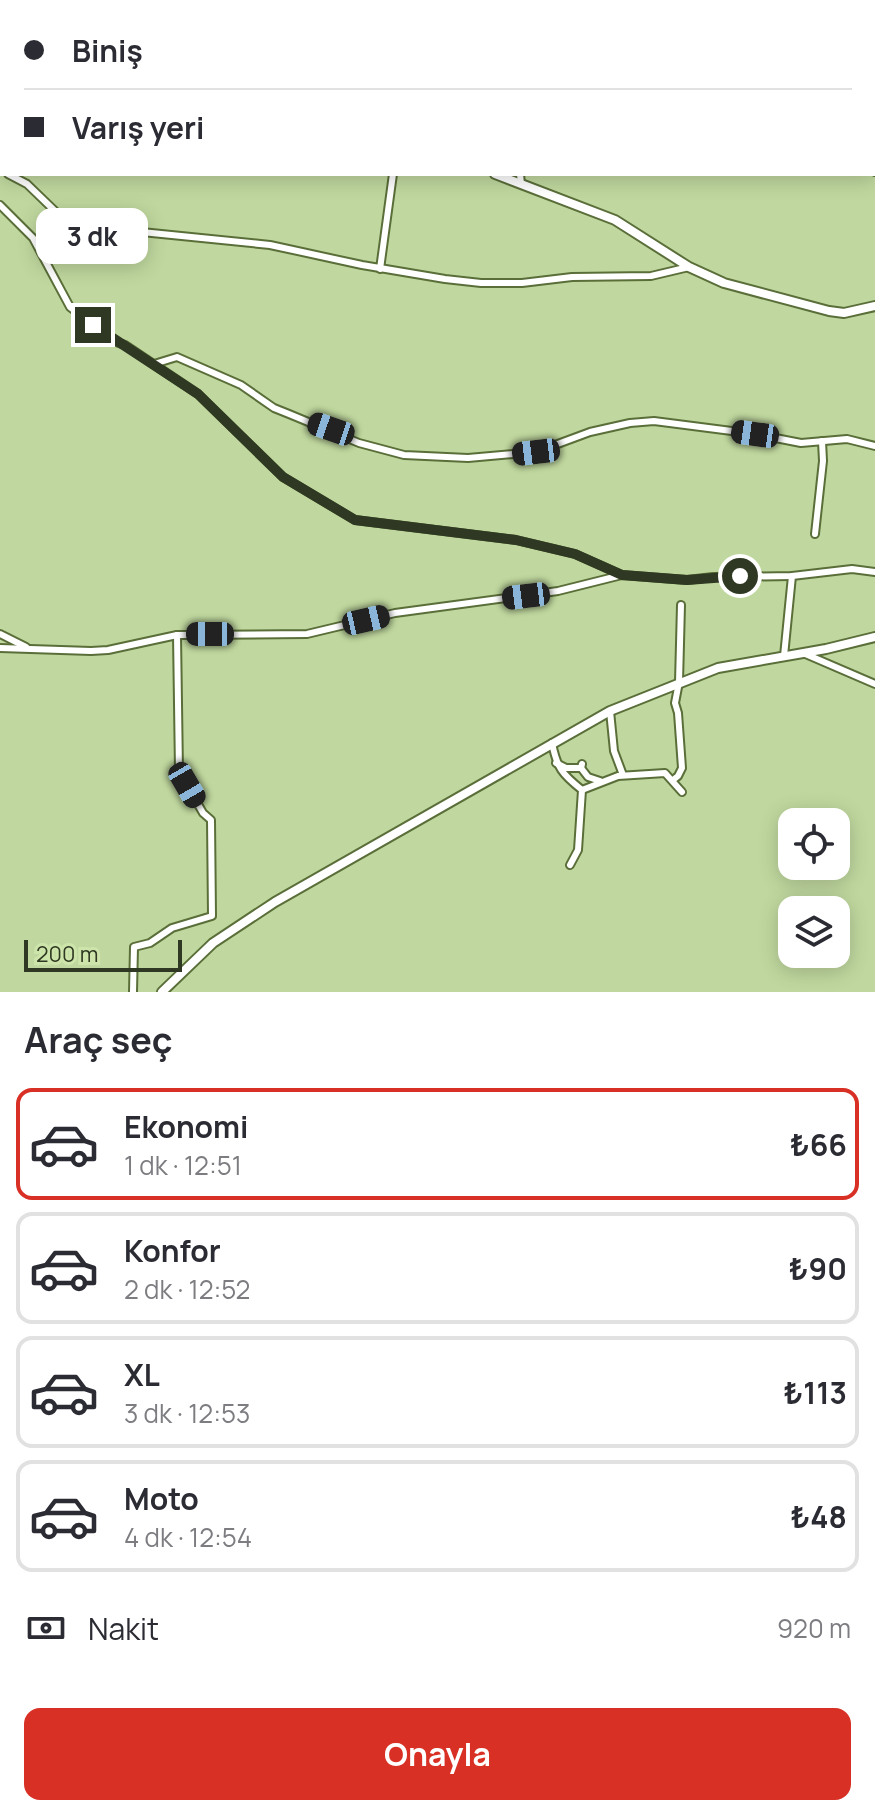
<!DOCTYPE html>
<html lang="tr">
<meta charset="utf-8">
<style>
body{margin:0;font-family:Manrope,sans-serif;background:#f7f7f7;color:#2b2b33;height:100vh;display:flex;flex-direction:column;font-size:30px;white-space:nowrap}
*{box-sizing:border-box;margin:0}
p{font-size:26px;color:#7c7c81}
.icon{flex:none;width:44px;height:44px;fill:none;stroke:currentColor;stroke-width:2;stroke-linecap:round;stroke-linejoin:round}
.map{position:relative;height:992px;overflow:hidden}
.drawer{display:flex;flex-direction:column;background:#fff;flex:1}
.drawer>*{flex:none}
.banner{position:absolute;left:0px;top:0px;width:876px;height:176px;box-shadow:0 4px 20px #0003;display:grid;align-content:center;height:176px;padding:0 24px;background:#fff}
.buttons{position:absolute;left:778px;top:808px;display:grid;gap:16px}
.buttons a{display:grid;place-items:center;width:72px;height:72px;border-radius:16px;background:#fff;box-shadow:0 4px 20px #0003;font-size:40px}
.scale{position:absolute;left:24px;bottom:20px;width:158px;box-sizing:border-box;padding-left:8px;border:4px solid #2f3822;border-top:0;font-size:22px;line-height:28px;white-space:nowrap;color:#2f3822;-webkit-text-stroke:6px #cde5ab;paint-order:stroke}
.end{position:absolute;width:36px;height:36px;margin:-18px;border:10px solid #2f3822;background:#fff;box-shadow:0 0 0 4px #fff}
.from{border-radius:50%}
.bubble{position:absolute;height:56px;border-radius:16px;background:#fff;box-shadow:0 4px 20px #0003;font-size:26px;font-weight:700;line-height:56px;text-align:center}
.car{position:absolute;width:24px;height:48px;margin:-24px -12px;border-radius:10px;box-shadow:0 0 6px 2px #0007;background:linear-gradient(#222 24%,#8ab4d8 0 40%,#222 0 76%,#8ab4d8 0 86%,#222 0)}
.banner b{display:flex;align-items:center;gap:28px;height:76px;font-size:30px}
.banner b+b{border-top:2px solid #e1e1e2}
.banner i{width:20px;height:20px;background:#2b2b33}
ul{padding:0;list-style:none}
li{display:flex;align-items:center;gap:24px;height:112px;margin:0 16px 12px;padding:0 8px;border:4px solid #e1e1e2;border-radius:16px}
li div{flex:1}
li b{display:block;font-size:30px}
li em{font-style:normal;font-weight:700}
li.on{border-color:#d93025}
li>.icon{width:72px;height:72px;stroke-width:1.5}
h2{padding:0 24px;font-size:36px;line-height:96px}
.pay{display:flex;align-items:center;gap:20px;height:88px;padding:0 24px;font-size:30px}
.pay p{margin-inline-start:auto}
.primary-button{display:flex;gap:16px;margin-top:auto;padding:16px 24px}
.primary-button a{flex:1;height:92px;border-radius:16px;background:#d93025;color:#fff;font-size:32px;font-weight:700;line-height:92px;text-align:center}
.map>svg:first-child{display:block}
.lines{fill:none;stroke-linecap:round;stroke-linejoin:round}
.street-casing{stroke:#5a6e39;stroke-width:10}
.secondary-casing{stroke:#5a6e39;stroke-width:12}
.street{stroke:#fff;stroke-width:6}
.secondary{stroke:#fff;stroke-width:8}
.route{stroke:#2f3822;stroke-width:10}
</style>
<div class="map">
<svg width="875" height="992" viewBox="0 0 875 992">
<rect width="100%" height="100%" fill="#c0d89f"/>
<g class="lines">
<defs>
<g id="street">
<polyline points="512,0 513,2"/>
<polyline points="819,0 819,2"/>
<polyline points="525,2 529,0"/>
<polyline points="874,169 875,172"/>
<polyline points="0,170 2,171"/>
<polyline points="8,174 27,184 56,212 92,227 270,245 362,265 445,279 481,283 522,283 572,277 651,276 689,267"/>
<polyline points="520,174 521,184"/>
<polyline points="0,205 33,238 70,307 116,342 125,345 198,394 283,477 355,520 516,540 575,554 622,575"/>
<polyline points="380,269 393,174"/>
<polyline points="154,364 177,357 241,385 274,408 289,414 359,443 404,455 468,458 536,452 590,432 630,423 654,421 755,434 801,443 847,439 875,446"/>
<polyline points="815,534 823,461 822,441"/>
<polyline points="0,634 26,647"/>
<polyline points="0,648 91,651 108,650 177,635 307,634 395,613 558,591 622,575 687,580 713,577 792,576 852,569 875,572"/>
<polyline points="803,653 875,684"/>
<polyline points="784,656 792,576"/>
<polyline points="610,711 614,751 623,775"/>
<path d="M 552,743 C 557,768 562,774 582,790 L 578,850 L 570,865"/>
<polyline points="556,763 566,768 581,768 582,764"/>
<polyline points="581,768 588,777 600,781"/>
<polyline points="673,780 678,776 682,768 678,713 675,703 679,682 681,605"/>
<polyline points="582,790 618,776 665,773 682,792"/>
<polyline points="133,992 134,947 150,943 172,928 212,916 211,820 203,813 179,771 177,635"/>
</g>
<g id="secondary">
<polyline points="16,0 21,2"/>
<polyline points="155,0 157,2"/>
<polyline points="495,174 615,220 689,267 724,283 829,311 844,313 875,306"/>
<polyline points="162,992 213,943 275,902 610,711 718,668 826,649 875,637"/>
</g>
</defs>
<use href="#street" class="street-casing"/>
<use href="#secondary" class="secondary-casing"/>
<use href="#street" class="street"/>
<use href="#secondary" class="secondary"/>
</g>
<g class="lines">
<polyline class="route" points="93,325 198,394 283,477 355,520 516,540 575,554 622,575 687,580 740,576"/>
</g>
</svg>
<div class="buttons">
<a><svg class="icon" aria-label="locate" viewBox="0 0 24 24"><circle cx="12" cy="12" r="6"/><path d="M12 2v4M12 18v4M2 12h4M18 12h4"/></svg></a>
<a><svg class="icon" aria-label="layers" viewBox="0 0 24 24"><path d="M12 4l9 5-9 5-9-5zM3 14l9 5 9-5"/></svg></a>
</div>
<div class="scale">200 m</div>
<i class="end from" style="left:740px;top:576px"></i>
<i class="end" style="left:93px;top:325px"></i>
<div class="bubble" style="left:36px;top:208px;width:112px">3 dk</div>
<i class="car" style="left:331px;top:429px;rotate:289deg"></i>
<i class="car" style="left:755px;top:434px;rotate:278deg"></i>
<i class="car" style="left:536px;top:452px;rotate:263deg"></i>
<i class="car" style="left:526px;top:596px;rotate:263deg"></i>
<i class="car" style="left:366px;top:620px;rotate:77deg"></i>
<i class="car" style="left:210px;top:634px;rotate:270deg"></i>
<i class="car" style="left:187px;top:785px;rotate:150deg"></i>
<div class="banner">
<b><i class="from"></i>Biniş</b>
<b><i></i>Varış yeri</b>
</div>
</div>
<section class="drawer">
<h2>Araç seç</h2>
<ul>
<li class="on"><svg class="icon" aria-label="car" viewBox="0 0 24 24"><path d="M5 17H2v-5l4-1 3-4h7l3 4 3 1v5h-3M9 17h6M6 11h13"/><circle cx="7" cy="17" r="2"/><circle cx="17" cy="17" r="2"/></svg><div><b>Ekonomi</b><p>1 dk · 12:51</p></div><em>₺66</em></li>
<li><svg class="icon" aria-label="car" viewBox="0 0 24 24"><path d="M5 17H2v-5l4-1 3-4h7l3 4 3 1v5h-3M9 17h6M6 11h13"/><circle cx="7" cy="17" r="2"/><circle cx="17" cy="17" r="2"/></svg><div><b>Konfor</b><p>2 dk · 12:52</p></div><em>₺90</em></li>
<li><svg class="icon" aria-label="car" viewBox="0 0 24 24"><path d="M5 17H2v-5l4-1 3-4h7l3 4 3 1v5h-3M9 17h6M6 11h13"/><circle cx="7" cy="17" r="2"/><circle cx="17" cy="17" r="2"/></svg><div><b>XL</b><p>3 dk · 12:53</p></div><em>₺113</em></li>
<li><svg class="icon" aria-label="car" viewBox="0 0 24 24"><path d="M5 17H2v-5l4-1 3-4h7l3 4 3 1v5h-3M9 17h6M6 11h13"/><circle cx="7" cy="17" r="2"/><circle cx="17" cy="17" r="2"/></svg><div><b>Moto</b><p>4 dk · 12:54</p></div><em>₺48</em></li>
</ul>
<div class="pay"><svg class="icon" aria-label="cash" viewBox="0 0 24 24"><path d="M3 7h18v10H3z"/><circle cx="12" cy="12" r="2"/></svg>Nakit<p>920 m</p></div>
<div class="primary-button"><a>Onayla</a></div>
</section>
